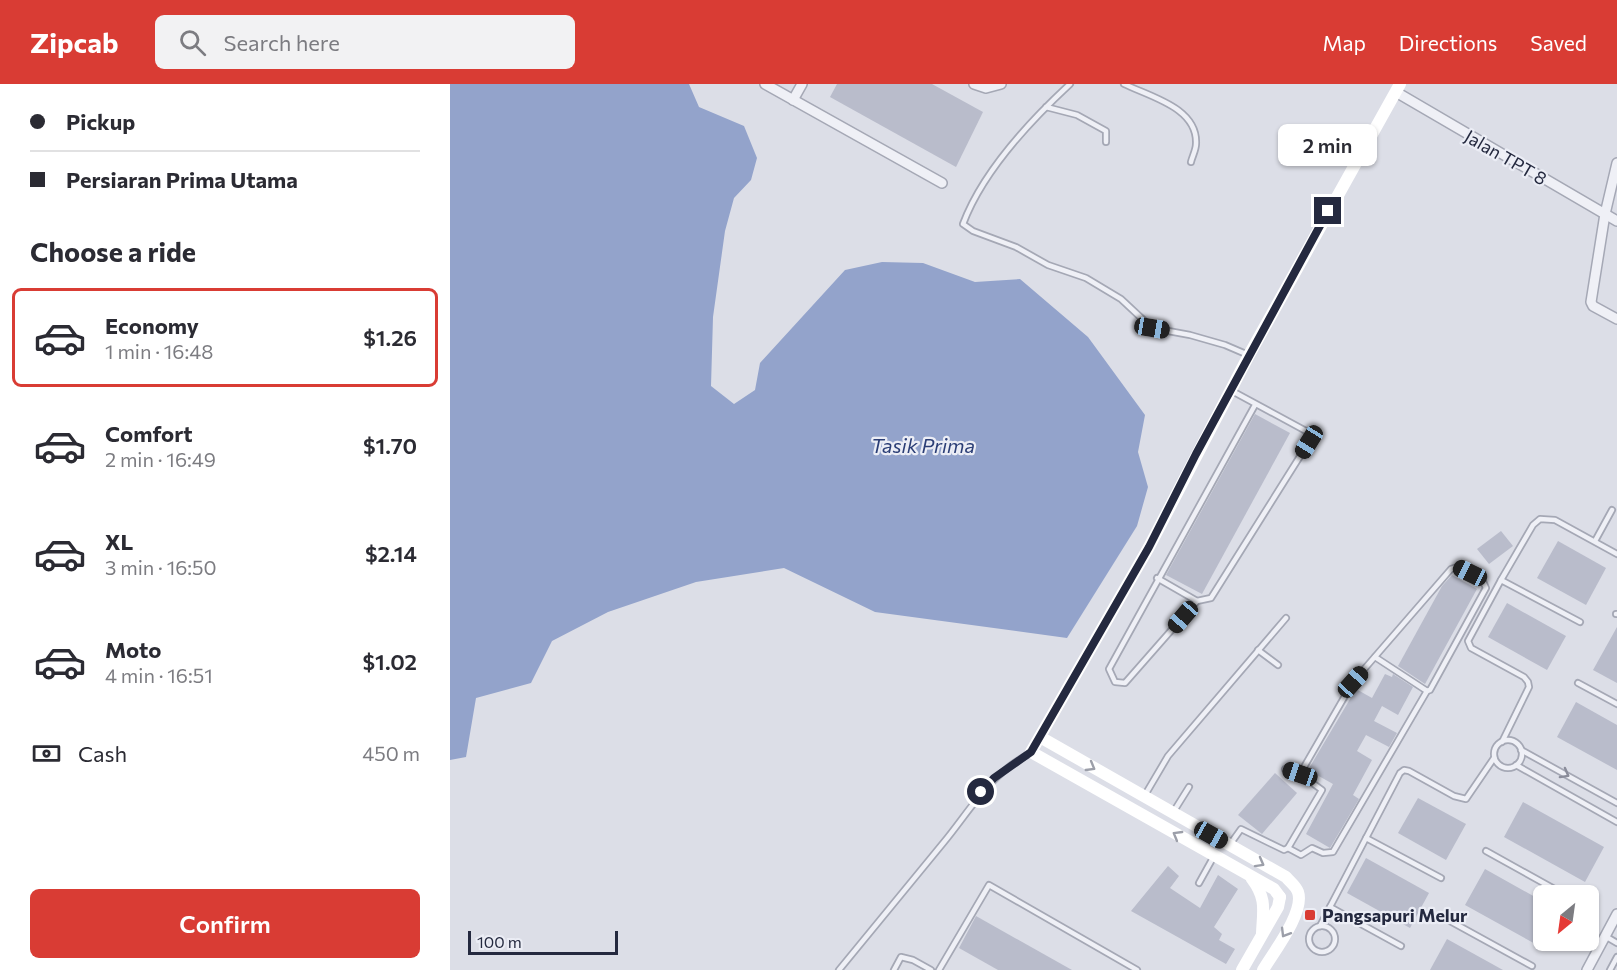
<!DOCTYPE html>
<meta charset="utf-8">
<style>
body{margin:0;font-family:Commissioner,sans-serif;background:#f2f2f3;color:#2b2b33;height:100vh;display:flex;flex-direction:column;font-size:22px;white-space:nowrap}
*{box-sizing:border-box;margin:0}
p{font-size:20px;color:#7c7c81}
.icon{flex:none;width:33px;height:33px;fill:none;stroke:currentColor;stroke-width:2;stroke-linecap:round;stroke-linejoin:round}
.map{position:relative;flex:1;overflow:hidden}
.details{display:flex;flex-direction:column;background:#fff;width:450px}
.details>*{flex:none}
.banner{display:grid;align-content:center;height:132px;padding:0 30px;background:#fff}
.needle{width:39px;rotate:209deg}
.controls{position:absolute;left:1083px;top:801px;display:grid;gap:12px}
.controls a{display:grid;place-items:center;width:66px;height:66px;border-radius:9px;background:#fff;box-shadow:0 2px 4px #0004;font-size:30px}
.scale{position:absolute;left:18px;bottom:15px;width:150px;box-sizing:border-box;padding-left:6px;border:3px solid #24293f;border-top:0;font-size:16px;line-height:21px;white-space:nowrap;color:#24293f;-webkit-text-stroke:4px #ebedf5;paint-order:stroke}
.end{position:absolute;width:27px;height:27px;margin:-14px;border:8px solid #24293f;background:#fff;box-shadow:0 0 0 3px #fff}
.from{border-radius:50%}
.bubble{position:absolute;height:42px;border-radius:9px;background:#fff;box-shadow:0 2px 4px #0004;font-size:20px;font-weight:600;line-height:42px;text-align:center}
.car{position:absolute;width:18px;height:36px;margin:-18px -9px;border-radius:8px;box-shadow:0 0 4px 2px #0007;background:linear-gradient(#222 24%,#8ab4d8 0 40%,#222 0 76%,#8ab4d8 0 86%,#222 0)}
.banner b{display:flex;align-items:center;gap:21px;height:57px;font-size:22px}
.banner b+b{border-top:2px solid #e1e1e2}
.banner i{width:15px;height:15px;background:#2b2b33}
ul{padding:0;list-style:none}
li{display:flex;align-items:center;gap:18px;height:99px;margin:0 12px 9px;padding:0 18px;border:3px solid transparent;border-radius:9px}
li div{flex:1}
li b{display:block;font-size:22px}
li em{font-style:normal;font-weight:600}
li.current{border-color:#d93c34}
li>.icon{width:54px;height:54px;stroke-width:1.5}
h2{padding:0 30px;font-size:27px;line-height:72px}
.pay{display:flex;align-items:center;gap:15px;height:66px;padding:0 30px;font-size:22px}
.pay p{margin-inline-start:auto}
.button{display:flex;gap:12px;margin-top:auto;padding:12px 30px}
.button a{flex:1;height:69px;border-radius:9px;background:#d93c34;color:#fff;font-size:24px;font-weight:600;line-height:69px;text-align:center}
header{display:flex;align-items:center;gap:36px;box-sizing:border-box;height:84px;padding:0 30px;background:#d93c34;color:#fff}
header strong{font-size:28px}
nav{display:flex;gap:33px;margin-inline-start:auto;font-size:21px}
.search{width:420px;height:54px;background:#f2f2f3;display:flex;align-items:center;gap:15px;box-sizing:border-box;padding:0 21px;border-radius:9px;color:#7c7c81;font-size:22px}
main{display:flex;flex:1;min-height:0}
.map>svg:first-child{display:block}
.water{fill:#93a3cb}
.building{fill:#b9bccb}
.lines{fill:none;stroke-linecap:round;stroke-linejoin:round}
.lane-casing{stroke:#a5a8b5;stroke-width:8}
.street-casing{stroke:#a5a8b5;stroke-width:12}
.lane{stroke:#eff0f6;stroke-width:4.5}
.street{stroke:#eff0f6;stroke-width:9}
.secondary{stroke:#fff;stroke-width:12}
.oneway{stroke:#9c9fa9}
.oneway2{stroke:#8a8c9a}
.route{stroke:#24293f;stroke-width:8}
.poi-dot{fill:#d93c34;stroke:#ebedf5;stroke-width:2}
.labels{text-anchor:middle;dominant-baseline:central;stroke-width:4.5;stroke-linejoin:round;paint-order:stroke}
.street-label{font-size:18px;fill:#24293f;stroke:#ebedf5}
.poi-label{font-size:18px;font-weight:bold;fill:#24293f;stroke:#ebedf5;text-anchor:start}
.water-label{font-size:20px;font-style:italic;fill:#2b3e76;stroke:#ebedf5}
</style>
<header>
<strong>Zipcab</strong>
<div class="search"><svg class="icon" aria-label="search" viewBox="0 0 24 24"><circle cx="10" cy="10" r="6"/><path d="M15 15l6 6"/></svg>Search here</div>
<nav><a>Map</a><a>Directions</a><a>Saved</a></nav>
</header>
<main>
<section class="details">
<div class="banner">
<b><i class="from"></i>Pickup</b>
<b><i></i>Persiaran Prima Utama</b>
</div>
<h2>Choose a ride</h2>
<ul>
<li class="current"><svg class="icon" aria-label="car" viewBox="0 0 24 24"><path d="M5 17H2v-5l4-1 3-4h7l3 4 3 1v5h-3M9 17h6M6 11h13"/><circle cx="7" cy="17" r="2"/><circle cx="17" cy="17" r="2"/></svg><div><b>Economy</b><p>1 min · 16:48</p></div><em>$1.26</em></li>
<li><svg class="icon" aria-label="car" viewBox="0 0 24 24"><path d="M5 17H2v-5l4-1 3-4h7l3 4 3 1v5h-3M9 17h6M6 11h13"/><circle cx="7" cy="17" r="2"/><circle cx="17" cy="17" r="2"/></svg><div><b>Comfort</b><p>2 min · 16:49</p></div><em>$1.70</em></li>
<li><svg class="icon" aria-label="car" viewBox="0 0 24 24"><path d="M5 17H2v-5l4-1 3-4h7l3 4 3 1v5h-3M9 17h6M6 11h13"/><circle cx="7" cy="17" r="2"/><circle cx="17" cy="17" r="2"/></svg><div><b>XL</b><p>3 min · 16:50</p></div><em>$2.14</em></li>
<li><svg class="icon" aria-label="car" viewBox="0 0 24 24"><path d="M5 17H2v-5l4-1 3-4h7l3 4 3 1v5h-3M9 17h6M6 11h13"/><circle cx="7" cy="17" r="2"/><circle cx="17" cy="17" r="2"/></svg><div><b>Moto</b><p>4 min · 16:51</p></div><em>$1.02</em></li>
</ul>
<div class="pay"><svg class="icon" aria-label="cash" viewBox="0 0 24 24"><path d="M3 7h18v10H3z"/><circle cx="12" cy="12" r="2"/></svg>Cash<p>450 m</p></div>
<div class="button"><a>Confirm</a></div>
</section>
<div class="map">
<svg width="1167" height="886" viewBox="0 0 1167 886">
<rect width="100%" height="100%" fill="#dcdee7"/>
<polygon class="water" points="0,0 239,0 249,23 294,42 307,74 301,96 284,114 275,147 263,233 261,302 284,320 305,306 310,279 395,186 432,178 473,179 525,198 570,195 638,253 695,331 688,368 698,403 687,442 617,554 425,528 334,484 246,498 158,528 102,557 81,599 26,614 16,673 0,676"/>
<g class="building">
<polygon points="387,0 482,0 533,28 506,83 380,13"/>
<polygon points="805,330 840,349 752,510 716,491"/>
<polygon points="1051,447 1063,462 1039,480 1027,465"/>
<polygon points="1108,457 1156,484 1136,521 1087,494"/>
<polygon points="1002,491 1027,505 975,600 948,582 992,502"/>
<polygon points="1057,519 1116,552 1097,586 1038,553"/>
<polygon points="1167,543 1167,599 1143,586"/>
<polygon points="935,590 942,593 943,590 963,603 948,631 932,622 924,637 947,649 939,663 916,651 907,667 922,676 903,711 909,715 880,764 856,750 883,700 858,686 906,605 922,614"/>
<polygon points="1126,618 1167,641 1167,686 1107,653"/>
<polygon points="825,689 847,709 812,750 788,731"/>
<polygon points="968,714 1016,740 996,776 948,749"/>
<polygon points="1073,718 1154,763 1135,798 1054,753"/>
<polygon points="916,774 979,809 960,844 897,809"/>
<polygon points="718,782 729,792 720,804 750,824 768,791 788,805 764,843 772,850 769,856 785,865 776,880 681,827"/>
<polygon points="1035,785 1094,818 1094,856 1104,856 1098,867 1015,821"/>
<polygon points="526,832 622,886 548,886 509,864"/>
<polygon points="997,855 1053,886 980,886"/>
</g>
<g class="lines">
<defs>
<g id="lane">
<path d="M 620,0 C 580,37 532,89 513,140 L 523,147 L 566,163 L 598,181 L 636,194 L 671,215 L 702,244 L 740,251 L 775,261 L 796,270"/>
<path d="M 674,0 C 701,13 748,24 746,60 C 746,66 742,73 741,78"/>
<polyline points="596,23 627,31 656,47 656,58"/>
<polyline points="782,307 856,347 860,352 859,358 761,514 747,517 675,599 665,598 659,585 805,321"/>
<polyline points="1145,457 1162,426"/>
<polyline points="707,494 747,517"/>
<polyline points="1051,496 1083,441 1090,435 1105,436 1167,470"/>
<polyline points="1166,530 1167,530"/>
<polyline points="808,566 828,581"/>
<polyline points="1128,599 1167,620"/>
<circle cx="1058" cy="670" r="14"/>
<polyline points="1052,658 1079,603 1078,598 1074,593 1021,564 1018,557 1051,496 1130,538"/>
<polyline points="1071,666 1167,719"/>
<polyline points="1066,681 1167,738"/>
<polyline points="850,690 903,598 1001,485 1007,483 1032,495 1036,504 980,606 977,607"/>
<polyline points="695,711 718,672 836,534"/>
<polyline points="724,727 739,703"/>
<polyline points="916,754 991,794"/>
<polyline points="781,759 791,745 834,766 838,764 872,706 850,690 835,685"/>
<polyline points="838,764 851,771 862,764 873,769 883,768 977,607 925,573"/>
<polyline points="1036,767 1117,812"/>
<polyline points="749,799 764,772"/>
<polyline points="880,823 951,862"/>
<polyline points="1000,837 1082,882"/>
<circle cx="872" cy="855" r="13"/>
<polyline points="870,842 950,689 954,686 959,687 1004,712 1016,715 1044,674"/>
<polyline points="1155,852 1167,859"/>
<path d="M 389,886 C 424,843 459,801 494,758 C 521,725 540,690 579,670"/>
<polyline points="444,886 451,873 463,876 481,886"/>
<polyline points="489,886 539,801 687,886"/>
<polyline points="1160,886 1167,873"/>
</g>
<g id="street">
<polyline points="315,0 492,99"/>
<polyline points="524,0 536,4 551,0"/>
<polyline points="946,8 1167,137"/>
<polyline points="343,16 352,0"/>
<polyline points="1167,79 1155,130 1141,218 1143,222 1167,235"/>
<polyline points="1137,886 1167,830"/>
</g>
</defs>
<use href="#lane" class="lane-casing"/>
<use href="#street" class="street-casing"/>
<use href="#lane" class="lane"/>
<use href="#street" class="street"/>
<g class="secondary">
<path d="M 590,653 L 836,793 C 840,798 846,802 848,808 C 855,828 823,869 813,886"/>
<path d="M 802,795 C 817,815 813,826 812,849"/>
<polyline points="830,813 824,805 581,668 699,463 799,271 950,0"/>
<polyline points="792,886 828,823 830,813"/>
</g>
</g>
<defs><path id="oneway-chevron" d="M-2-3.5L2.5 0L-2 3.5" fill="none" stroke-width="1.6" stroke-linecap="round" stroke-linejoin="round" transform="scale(1.5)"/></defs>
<g class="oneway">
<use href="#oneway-chevron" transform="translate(641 683) rotate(30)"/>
<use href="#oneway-chevron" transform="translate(727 751) rotate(-150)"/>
<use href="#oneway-chevron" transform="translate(810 779) rotate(29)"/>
<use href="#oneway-chevron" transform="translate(835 849) rotate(121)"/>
</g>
<use class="oneway2" href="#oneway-chevron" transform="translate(1115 690) rotate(29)"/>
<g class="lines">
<polyline class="route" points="531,708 544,694 581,668 699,463 746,370 878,127"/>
</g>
<rect class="poi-dot" x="854" y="825" width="12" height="12" rx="3"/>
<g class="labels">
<g class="street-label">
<text transform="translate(1056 73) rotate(30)">Jalan TPT 8</text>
</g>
<g class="poi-label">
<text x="872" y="831">Pangsapuri Melur</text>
</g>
<g class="water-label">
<text x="473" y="361">Tasik Prima</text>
</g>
</g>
</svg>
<div class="controls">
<a><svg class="needle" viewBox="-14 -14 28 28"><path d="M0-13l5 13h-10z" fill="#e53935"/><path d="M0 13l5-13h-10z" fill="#7c7c81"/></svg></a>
</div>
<div class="scale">100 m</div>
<i class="end from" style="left:531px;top:708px"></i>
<i class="end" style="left:878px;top:127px"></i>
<div class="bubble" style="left:828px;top:40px;width:99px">2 min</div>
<i class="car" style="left:702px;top:244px;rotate:100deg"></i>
<i class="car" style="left:859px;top:358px;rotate:212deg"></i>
<i class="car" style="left:1020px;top:489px;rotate:296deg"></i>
<i class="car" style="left:733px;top:533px;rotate:221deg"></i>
<i class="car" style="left:903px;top:598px;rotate:42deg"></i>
<i class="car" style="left:850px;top:690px;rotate:289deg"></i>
<i class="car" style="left:761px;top:751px;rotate:119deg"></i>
</div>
</main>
